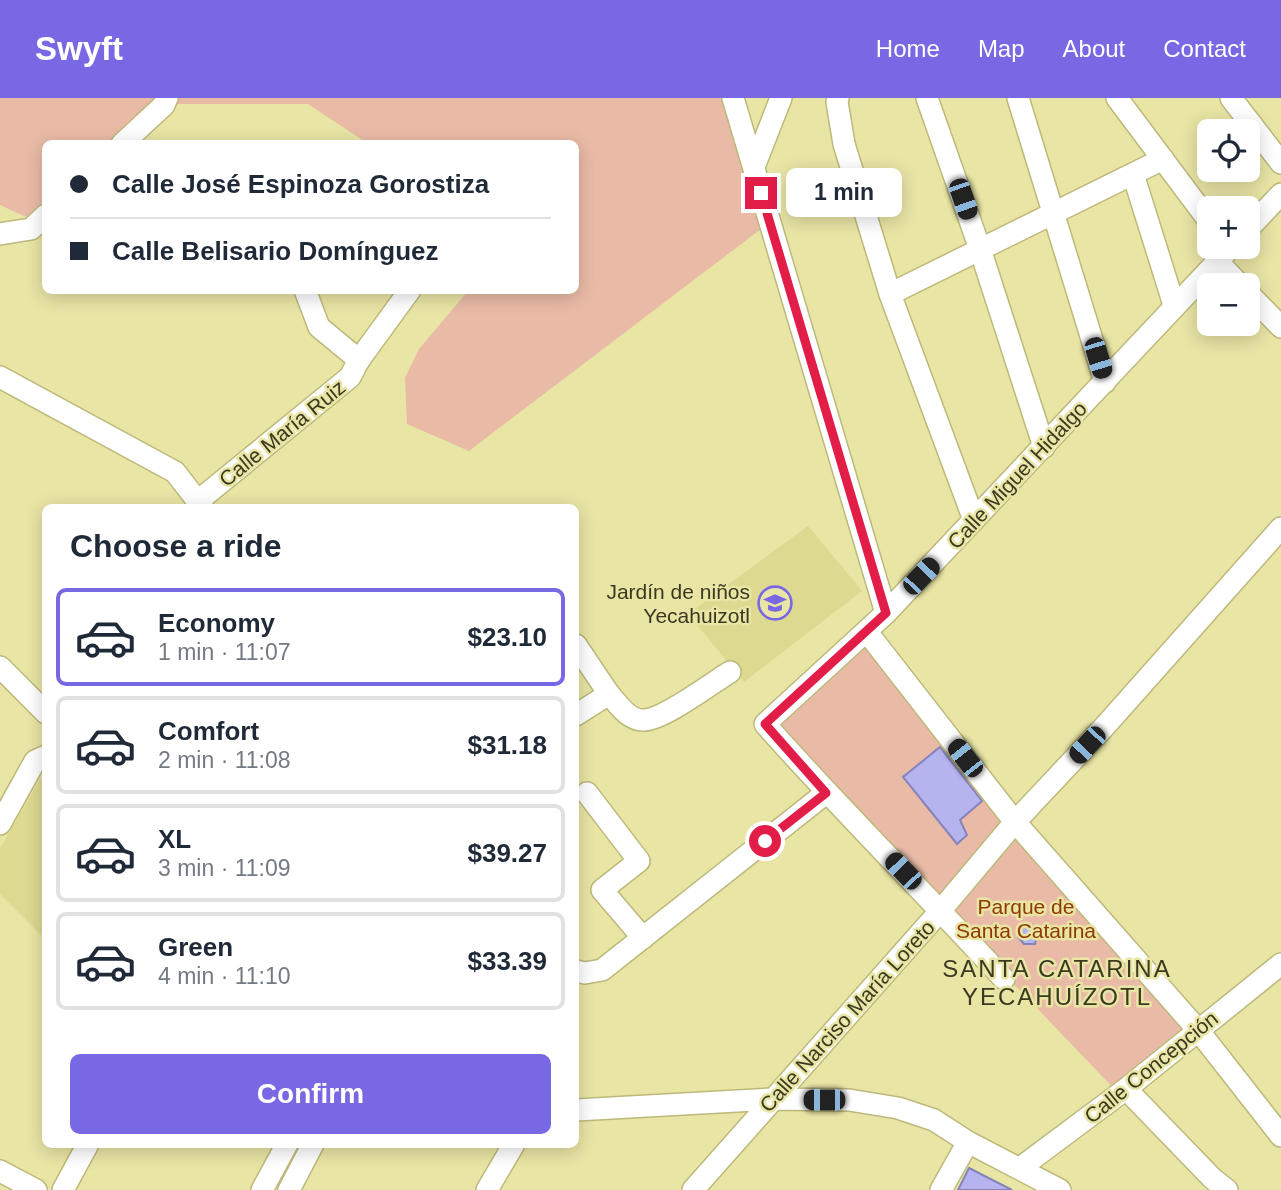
<!DOCTYPE html>
<meta charset="utf-8">
<style>
body{margin:0;font-family:Helvetica,sans-serif;background:#f2f2f3;color:#1f2937;height:100vh;display:flex;flex-direction:column;font-size:26px;white-space:nowrap}
*{box-sizing:border-box;margin:0}
p{font-size:23px;color:#747a83}
.icon{flex:none;width:38px;height:38px;fill:none;stroke:currentColor;stroke-width:2;stroke-linecap:round;stroke-linejoin:round}
.map{position:relative;flex:1;overflow:hidden}
.panel{position:absolute;left:42px;top:406px;width:537px;height:644px;display:flex;flex-direction:column;background:#fff;border-radius:10px;box-shadow:0 4px 18px #0003}
.panel>*{flex:none}
.top-card{position:absolute;left:42px;top:42px;width:537px;height:154px;border-radius:10px;box-shadow:0 4px 18px #0003;display:grid;align-content:center;height:154px;padding:0 28px;background:#fff}
.controls{position:absolute;left:1197px;top:21px;display:grid;gap:14px}
.controls a{display:grid;place-items:center;width:63px;height:63px;border-radius:10px;background:#fff;box-shadow:0 4px 18px #0003;font-size:35px}
.end{position:absolute;width:32px;height:32px;margin:-16px;border:9px solid #e11d48;background:#fff;box-shadow:0 0 0 4px #fff}
.from{border-radius:50%}
.bubble{position:absolute;height:49px;border-radius:10px;background:#fff;box-shadow:0 4px 18px #0003;font-size:23px;font-weight:700;line-height:49px;text-align:center}
.car{position:absolute;width:21px;height:42px;margin:-21px -10px;border-radius:9px;box-shadow:0 0 5px 2px #0007;background:linear-gradient(#222 24%,#8ab4d8 0 40%,#222 0 76%,#8ab4d8 0 86%,#222 0)}
.top-card b{display:flex;align-items:center;gap:24px;height:66px;font-size:26px}
.top-card b+b{border-top:2px solid #e0e1e3}
.top-card i{width:18px;height:18px;background:#1f2937}
ul{padding:0;list-style:none}
li{display:flex;align-items:center;gap:21px;height:98px;margin:0 14px 10px;padding:0 14px;border:4px solid #e0e1e3;border-radius:10px}
li div{flex:1}
li b{display:block;font-size:26px}
li em{font-style:normal;font-weight:700}
li.current{border-color:#7868e3}
li>.icon{width:63px;height:63px;stroke-width:1.5}
h2{padding:0 28px;font-size:32px;line-height:84px}
.primary-button{display:flex;gap:14px;margin-top:auto;padding:14px 28px}
.primary-button a{flex:1;height:80px;border-radius:10px;background:#7868e3;color:#fff;font-size:28px;font-weight:700;line-height:80px;text-align:center}
header{display:flex;align-items:center;gap:42px;box-sizing:border-box;height:98px;padding:0 35px;background:#7868e3;color:#fff}
header strong{font-size:33px}
nav{display:flex;gap:38px;margin-inline-start:auto;font-size:24px}
.map>svg:first-child{display:block}
.built{fill:#ddd991}
.green{fill:#e9bba6}
.building{fill:#b5b4ee;stroke:#8583ba;stroke-width:2}
.lines{fill:none;stroke-linecap:round;stroke-linejoin:round}
.minor-casing{stroke:#bcb97a;stroke-width:24}
.minor{stroke:#fff;stroke-width:21}
.route{stroke:#e11d48;stroke-width:9}
.labels{text-anchor:middle;dominant-baseline:central;stroke-width:5;stroke-linejoin:round;paint-order:stroke}
.street-label{font-size:21px;fill:#3b3920;stroke:#e9e5a5}
.poi-label{font-size:21px;fill:#3b3920;stroke:#e9e5a5;text-anchor:end}
.park-label{font-size:21px;fill:#8f3a02;stroke:#e9e5a5}
.quarter-label{font-size:24px;letter-spacing:2px;fill:#3b3920;stroke:#e9e5a5}
</style>
<header>
<strong>Swyft</strong>
<nav><a>Home</a><a>Map</a><a>About</a><a>Contact</a></nav>
</header>
<div class="map">
<svg width="1281" height="1092" viewBox="0 0 1281 1092">
<rect width="100%" height="100%" fill="#e9e5a5"/>
<g class="built">
<polygon points="808,428 862,493 744,584 688,516"/>
<polygon points="45,673 45,841 0,796 0,750"/>
</g>
<g class="green">
<polygon points="0,0 164,0 115,45 46,46 45,103 26,119 0,107"/>
<polygon points="172,0 723,0 761,131 469,353 407,326 405,280 419,251 468,193 576,192 576,46 367,45 308,6 170,6"/>
<polygon points="860,540 1019,723 943,808 766,626"/>
<polygon points="1019,726 1196,939 1120,997 943,812"/>
</g>
<g class="building">
<polygon points="940,649 982,703 960,722 967,737 957,746 903,679"/>
<polygon points="1031,827 1038,834 1035,846 1024,846 1018,839 1021,828"/>
<polygon points="969,1070 1012,1092 958,1092"/>
</g>
<g class="lines">
<defs>
<g id="minor">
<polyline points="733,0 886,515"/>
<polyline points="838,0 837,4 844,46 890,196 974,422"/>
<polyline points="927,0 980,151 1044,349"/>
<polyline points="1018,0 1105,284"/>
<polyline points="1117,0 1209,123"/>
<polyline points="1231,0 1281,65"/>
<polyline points="122,46 164,7 167,0"/>
<polyline points="754,69 781,0"/>
<polyline points="1133,76 1174,207"/>
<polyline points="1248,131 1281,96"/>
<polyline points="0,136 31,131 46,117"/>
<polyline points="1217,163 1240,187"/>
<polyline points="305,192 319,229 359,262"/>
<polyline points="1248,195 1281,229"/>
<polyline points="890,196 1163,61"/>
<polyline points="0,279 175,374 203,410"/>
<polyline points="198,403 350,279 359,262 410,192"/>
<polyline points="867,534 1015,724 1198,932 1281,1038"/>
<polyline points="576,547 609,596 576,617"/>
<polyline points="0,569 46,615"/>
<path d="M 609,596 C 618,606 628,622 643,622 C 662,623 712,585 730,574"/>
<polyline points="587,695 639,763 602,792 643,840"/>
<polyline points="0,726 35,663 46,658"/>
<polyline points="576,873 585,875 602,872 826,695"/>
<path d="M 1004,881 C 925,795 842,713 765,626 L 886,515 L 1231,149"/>
<polyline points="1126,991 1212,1080 1227,1092"/>
<polyline points="576,1012 773,1001 849,1002 898,1010 934,1022 968,1044 1060,1092"/>
<polyline points="1020,1070 1126,991 1281,866"/>
<polyline points="0,1073 36,1092"/>
<polyline points="63,1092 88,1046"/>
<polyline points="262,1092 287,1046"/>
<polyline points="289,1092 313,1046"/>
<polyline points="487,1092 514,1046"/>
<polyline points="693,1092 941,812 1015,724 1105,628 1281,430"/>
<polyline points="941,1092 968,1044"/>
</g>
</defs>
<use href="#minor" class="minor-casing"/>
<use href="#minor" class="minor"/>
</g>
<g class="lines">
<polyline class="route" points="761,95 886,515 765,626 826,695 765,743"/>
</g>
<defs>
<symbol id="school-ring" viewBox="-11 -11 22 22"><circle r="9.5" fill="#e9e5a5" stroke="#7868e3" stroke-width="1.5"/><path d="M0-5L7-2L0 1L-7-2ZM-4 1L0 2.5L4 1V4Q0 6-4 4Z" fill="#7868e3"/></symbol>
</defs>
<g fill-rule="evenodd">
<use href="#school-ring" x="756" y="486" width="38" height="38"/>
</g>
<g class="labels">
<g class="street-label">
<text transform="translate(282 335) rotate(-39)">Calle María Ruiz</text>
<text transform="translate(1017 377) rotate(-47)">Calle Miguel Hidalgo</text>
<text transform="translate(847 918) rotate(-48)">Calle Narciso María Loreto</text>
<text transform="translate(1151 969) rotate(-39)">Calle Concepción</text>
</g>
<g class="poi-label">
<text x="750" y="493">Jardín de niños<tspan x="750" dy="24">Yecahuizotl</tspan></text>
</g>
<g class="park-label">
<text x="1026" y="808">Parque de<tspan x="1026" dy="24">Santa Catarina</tspan></text>
</g>
<g class="quarter-label">
<text x="1057" y="870">SANTA CATARINA<tspan x="1057" dy="28">YECAHUÍZOTL</tspan></text>
</g>
</g>
</svg>
<div class="controls">
<a><svg class="icon" aria-label="locate" viewBox="0 0 24 24"><circle cx="12" cy="12" r="6"/><path d="M12 2v4M12 18v4M2 12h4M18 12h4"/></svg></a>
<a>+</a>
<a>−</a>
</div>
<i class="end from" style="left:765px;top:743px"></i>
<i class="end" style="left:761px;top:95px"></i>
<div class="bubble" style="left:786px;top:70px;width:116px">1 min</div>
<i class="car" style="left:963px;top:101px;rotate:161deg"></i>
<i class="car" style="left:1098px;top:260px;rotate:163deg"></i>
<i class="car" style="left:921px;top:478px;rotate:44deg"></i>
<i class="car" style="left:1087px;top:647px;rotate:223deg"></i>
<i class="car" style="left:965px;top:660px;rotate:322deg"></i>
<i class="car" style="left:903px;top:773px;rotate:316deg"></i>
<i class="car" style="left:824px;top:1002px;rotate:270deg"></i>
<div class="top-card">
<b><i class="from"></i>Calle José Espinoza Gorostiza</b>
<b><i></i>Calle Belisario Domínguez</b>
</div>
<section class="panel">
<h2>Choose a ride</h2>
<ul>
<li class="current"><svg class="icon" aria-label="car" viewBox="0 0 24 24"><path d="M5 17H2v-5l4-1 3-4h7l3 4 3 1v5h-3M9 17h6M6 11h13"/><circle cx="7" cy="17" r="2"/><circle cx="17" cy="17" r="2"/></svg><div><b>Economy</b><p>1 min · 11:07</p></div><em>$23.10</em></li>
<li><svg class="icon" aria-label="car" viewBox="0 0 24 24"><path d="M5 17H2v-5l4-1 3-4h7l3 4 3 1v5h-3M9 17h6M6 11h13"/><circle cx="7" cy="17" r="2"/><circle cx="17" cy="17" r="2"/></svg><div><b>Comfort</b><p>2 min · 11:08</p></div><em>$31.18</em></li>
<li><svg class="icon" aria-label="car" viewBox="0 0 24 24"><path d="M5 17H2v-5l4-1 3-4h7l3 4 3 1v5h-3M9 17h6M6 11h13"/><circle cx="7" cy="17" r="2"/><circle cx="17" cy="17" r="2"/></svg><div><b>XL</b><p>3 min · 11:09</p></div><em>$39.27</em></li>
<li><svg class="icon" aria-label="car" viewBox="0 0 24 24"><path d="M5 17H2v-5l4-1 3-4h7l3 4 3 1v5h-3M9 17h6M6 11h13"/><circle cx="7" cy="17" r="2"/><circle cx="17" cy="17" r="2"/></svg><div><b>Green</b><p>4 min · 11:10</p></div><em>$33.39</em></li>
</ul>
<div class="primary-button"><a>Confirm</a></div>
</section>
</div>
